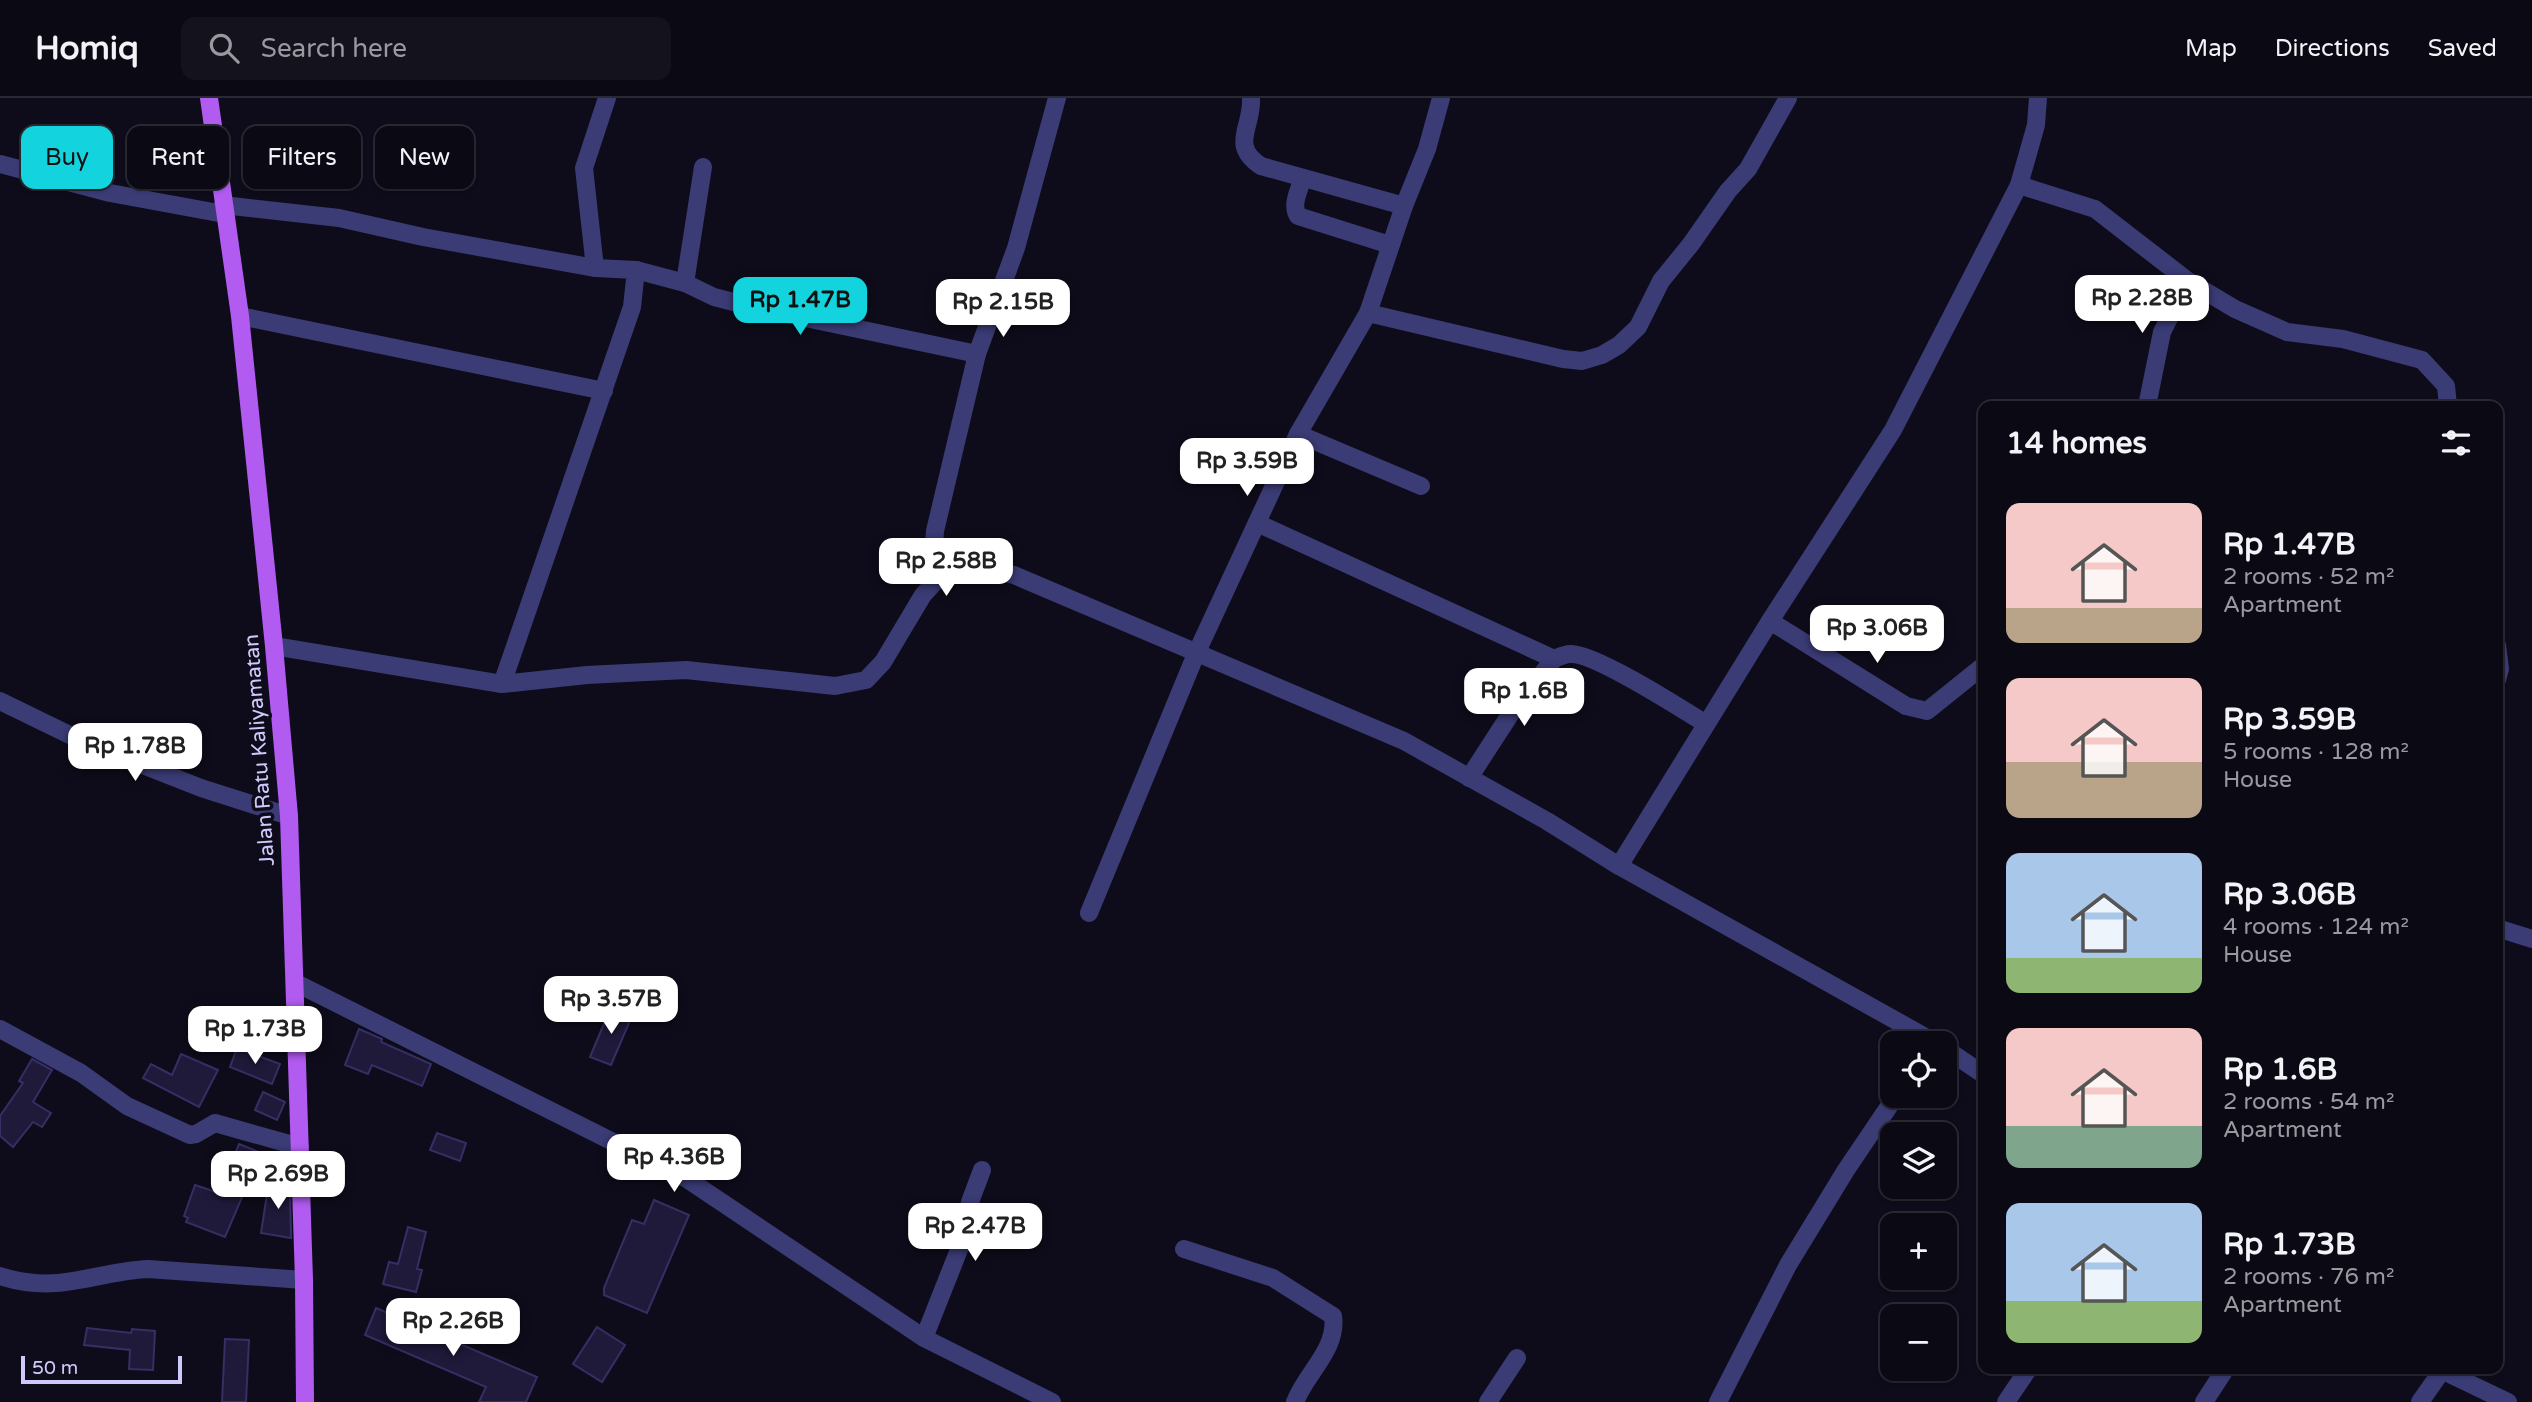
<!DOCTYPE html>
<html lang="en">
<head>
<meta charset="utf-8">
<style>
	:root { --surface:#0a0914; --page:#13121d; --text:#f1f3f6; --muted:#999aa0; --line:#2a2a34; --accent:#13d4de }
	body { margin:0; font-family:"Varela Round",sans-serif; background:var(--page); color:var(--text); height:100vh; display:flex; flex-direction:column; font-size:26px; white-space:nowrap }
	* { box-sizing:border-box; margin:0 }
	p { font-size:23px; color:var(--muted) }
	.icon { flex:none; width:38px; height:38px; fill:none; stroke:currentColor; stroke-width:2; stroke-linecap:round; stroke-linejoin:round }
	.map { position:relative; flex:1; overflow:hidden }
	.details { position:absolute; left:1978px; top:303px; width:525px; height:973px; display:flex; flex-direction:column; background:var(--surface); border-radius:14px; box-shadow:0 2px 5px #0004,0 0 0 2px var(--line) }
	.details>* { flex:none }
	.banner { position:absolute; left:21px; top:28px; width:665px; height:63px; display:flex; gap:14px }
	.controls { position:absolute; left:1880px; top:933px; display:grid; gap:14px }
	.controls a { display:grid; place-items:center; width:77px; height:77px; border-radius:14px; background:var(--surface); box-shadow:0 2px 5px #0004,0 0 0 2px var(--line); font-size:35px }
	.scale { position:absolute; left:21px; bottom:18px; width:161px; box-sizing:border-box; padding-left:7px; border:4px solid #cdcafb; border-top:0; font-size:19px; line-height:24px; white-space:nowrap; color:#cdcafb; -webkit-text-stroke:5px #0e0c1a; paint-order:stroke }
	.price { position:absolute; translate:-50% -60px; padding:0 16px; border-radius:14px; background:#fff; color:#222; font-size:23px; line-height:46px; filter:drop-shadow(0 2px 4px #0008) }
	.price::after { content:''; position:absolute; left:50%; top:42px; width:21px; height:16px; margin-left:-10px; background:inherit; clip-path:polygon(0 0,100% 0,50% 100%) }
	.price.active { background:var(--accent); color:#111 }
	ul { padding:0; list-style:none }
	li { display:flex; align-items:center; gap:21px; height:175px; padding:0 28px }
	li span { display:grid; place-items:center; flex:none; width:196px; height:140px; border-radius:14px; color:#555 }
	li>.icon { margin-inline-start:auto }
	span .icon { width:84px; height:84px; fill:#fffc; stroke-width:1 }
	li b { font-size:30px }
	h2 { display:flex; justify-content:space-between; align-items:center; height:84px; padding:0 28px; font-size:30px }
	.pill { padding:0 24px; border-radius:14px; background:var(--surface); box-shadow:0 2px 5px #0004,0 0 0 2px var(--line); font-size:24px; line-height:63px }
	.pill.active { background:var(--accent); color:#111 }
	header { display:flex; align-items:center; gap:42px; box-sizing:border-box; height:98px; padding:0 35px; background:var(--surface); border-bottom:2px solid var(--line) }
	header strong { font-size:33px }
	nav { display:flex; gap:38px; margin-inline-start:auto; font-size:24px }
	.search { width:490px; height:63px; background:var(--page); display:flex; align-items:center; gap:18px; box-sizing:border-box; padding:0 24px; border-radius:14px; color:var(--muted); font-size:26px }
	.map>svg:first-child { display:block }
	.building { fill:#1f1a3a; stroke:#362e64; stroke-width:2 }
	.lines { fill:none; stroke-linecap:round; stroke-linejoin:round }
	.minor { stroke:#3b3c76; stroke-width:18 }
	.major { stroke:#b15bf1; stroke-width:18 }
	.labels { text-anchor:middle; stroke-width:7; stroke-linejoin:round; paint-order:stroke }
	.street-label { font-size:21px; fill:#cdcafb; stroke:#0e0c1a }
</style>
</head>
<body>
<header>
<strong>Homiq</strong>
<div class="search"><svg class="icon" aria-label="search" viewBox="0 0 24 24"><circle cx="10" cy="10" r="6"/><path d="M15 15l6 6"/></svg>Search here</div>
<nav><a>Map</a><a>Directions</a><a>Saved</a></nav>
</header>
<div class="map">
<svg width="2532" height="1304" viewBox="0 0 2532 1304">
	<rect width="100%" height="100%" fill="#0e0c1a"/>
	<g class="building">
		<polygon points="611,909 632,918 611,967 590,959"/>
		<polygon points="359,931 382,941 381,944 431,966 422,988 372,967 368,976 345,967"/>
		<polygon points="237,950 280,966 272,986 230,969"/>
		<polygon points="181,956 218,972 199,1009 143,980 151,966 172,977"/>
		<polygon points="32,961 52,972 33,1004 51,1015 42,1029 33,1024 13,1049 0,1038 0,1018 23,985 19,983"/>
		<polygon points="263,994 285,1004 277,1022 255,1012"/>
		<polygon points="437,1035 466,1045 460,1063 430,1052"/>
		<polygon points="239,1046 261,1055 225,1139 186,1124 188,1120 184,1118 195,1087 219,1095"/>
		<polygon points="269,1083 290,1089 291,1140 261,1135"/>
		<polygon points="654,1102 689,1117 647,1215 604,1197 604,1190 632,1122 644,1126"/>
		<polygon points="408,1129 426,1134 417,1171 422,1172 416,1194 383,1186 389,1164 398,1166"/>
		<polygon points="376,1210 537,1279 526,1304 479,1304 486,1289 365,1237"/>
		<polygon points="597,1229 625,1247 602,1284 573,1266"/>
		<polygon points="87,1230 131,1235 132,1231 155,1233 153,1272 129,1271 130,1252 84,1247"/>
		<polygon points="225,1241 249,1242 246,1304 222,1304"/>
	</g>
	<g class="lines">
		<g class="minor">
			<path d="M 1251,0 C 1253,29 1229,47 1261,68 L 1404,108"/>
			<polyline points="0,66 110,95 224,116"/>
			<path d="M 1303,80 C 1299,92 1291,107 1298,118 L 1390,147"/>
			<polyline points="2019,87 2095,111 2188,183 2235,211 2287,234 2343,241 2422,262 2446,288 2448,308"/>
			<polyline points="223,107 339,120 423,139 595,170 636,172 632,209 502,586"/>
			<polyline points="595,170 584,70 607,0"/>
			<polyline points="636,172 685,185 714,199 749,208 977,256"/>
			<polyline points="685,185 703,69"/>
			<polyline points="1368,215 1563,261 1582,263 1602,257 1619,247 1638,229 1661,183 1691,146 1728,93 1748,71 1788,0"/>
			<polyline points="240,218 604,293"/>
			<polyline points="2147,308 2162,234 2188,183"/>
			<polyline points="1298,336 1421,388"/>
			<path d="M 1257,425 L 1554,561 C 1559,559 1565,556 1570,556 C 1593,554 1682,611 1706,626"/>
			<polyline points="935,484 933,460 935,433 977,256 1016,150 1057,0"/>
			<polyline points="1770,523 1906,608 1927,613 1983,568"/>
			<polyline points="2497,547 2500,571 2497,582"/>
			<polyline points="274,548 502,586 587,577 686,572 835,588 866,582 883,564 923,497 935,484 960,472 986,471 1014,477 1404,643 1547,723 1619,768 1936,945"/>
			<polyline points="0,603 82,643 201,690 289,718"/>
			<polyline points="1469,680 1513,612 1554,561"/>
			<polyline points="1619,768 1770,523 1893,332 2019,87 2036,27 2038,0"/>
			<polyline points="1089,815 1196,556 1298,336 1368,215 1404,108 1427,51 1441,0"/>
			<polyline points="2497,830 2532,841"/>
			<polyline points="296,885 687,1081 924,1240 1052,1304"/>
			<polyline points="0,931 81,975 127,1008 190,1037 196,1036 215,1025 300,1049"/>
			<polyline points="1944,950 1983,976"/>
			<path d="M 1184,1151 L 1273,1180 L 1333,1218 C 1338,1251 1306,1275 1295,1304"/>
			<path d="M 0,1178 C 59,1197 92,1174 148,1171 L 304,1182"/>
			<polyline points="924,1240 964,1139 970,1104 982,1072"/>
			<polyline points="2437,1270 2508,1304"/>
			<polyline points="1488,1304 1517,1260"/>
			<polyline points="1718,1304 1788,1167 1846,1072 1896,998"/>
			<polyline points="2006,1304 2029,1270"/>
			<polyline points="2204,1304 2226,1270"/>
			<polyline points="2420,1304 2441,1274"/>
		</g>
		<polyline class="major" points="209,0 240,218 274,548 289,718 304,1182 305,1304"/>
	</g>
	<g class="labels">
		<g class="street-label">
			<text transform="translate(259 652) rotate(-94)" y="7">Jalan Ratu Kaliyamatan</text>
		</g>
	</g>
</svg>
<div class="controls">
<a><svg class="icon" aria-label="locate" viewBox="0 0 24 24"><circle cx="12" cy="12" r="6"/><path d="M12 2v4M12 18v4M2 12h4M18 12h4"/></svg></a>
<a><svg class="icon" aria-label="layers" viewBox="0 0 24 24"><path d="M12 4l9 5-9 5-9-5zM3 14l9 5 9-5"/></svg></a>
<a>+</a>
<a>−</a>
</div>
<div class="scale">50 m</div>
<b class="price" style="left:2142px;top:237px">Rp 2.28B</b>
<b class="price active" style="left:800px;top:239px">Rp 1.47B</b>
<b class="price" style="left:1003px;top:241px">Rp 2.15B</b>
<b class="price" style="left:1247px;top:400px">Rp 3.59B</b>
<b class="price" style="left:946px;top:500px">Rp 2.58B</b>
<b class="price" style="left:1877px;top:567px">Rp 3.06B</b>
<b class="price" style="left:1524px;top:630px">Rp 1.6B</b>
<b class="price" style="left:135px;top:685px">Rp 1.78B</b>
<b class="price" style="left:611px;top:938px">Rp 3.57B</b>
<b class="price" style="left:255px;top:968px">Rp 1.73B</b>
<b class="price" style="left:674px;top:1096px">Rp 4.36B</b>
<b class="price" style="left:278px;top:1113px">Rp 2.69B</b>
<b class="price" style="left:975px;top:1165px">Rp 2.47B</b>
<b class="price" style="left:453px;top:1260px">Rp 2.26B</b>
<div class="banner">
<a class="pill active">Buy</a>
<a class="pill">Rent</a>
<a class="pill">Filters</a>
<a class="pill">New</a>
</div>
<section class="details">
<h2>14 homes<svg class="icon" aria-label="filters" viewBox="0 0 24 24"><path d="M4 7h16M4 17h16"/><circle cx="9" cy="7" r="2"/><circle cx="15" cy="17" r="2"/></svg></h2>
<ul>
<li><span style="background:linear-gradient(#f6c9c9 75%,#b9a48a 0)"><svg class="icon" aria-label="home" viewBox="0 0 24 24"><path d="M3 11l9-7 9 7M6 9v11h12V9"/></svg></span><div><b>Rp 1.47B</b><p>2 rooms · 52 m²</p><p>Apartment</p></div></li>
<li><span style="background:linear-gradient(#f6c9c9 60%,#b9a48a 0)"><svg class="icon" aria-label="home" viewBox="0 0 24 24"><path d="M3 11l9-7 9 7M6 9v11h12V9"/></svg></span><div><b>Rp 3.59B</b><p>5 rooms · 128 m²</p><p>House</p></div></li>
<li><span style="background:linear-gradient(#a9c7e8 75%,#8fb573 0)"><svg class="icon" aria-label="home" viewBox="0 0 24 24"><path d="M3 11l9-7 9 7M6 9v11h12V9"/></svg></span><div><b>Rp 3.06B</b><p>4 rooms · 124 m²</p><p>House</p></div></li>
<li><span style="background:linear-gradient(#f6c9c9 70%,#7fa58c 0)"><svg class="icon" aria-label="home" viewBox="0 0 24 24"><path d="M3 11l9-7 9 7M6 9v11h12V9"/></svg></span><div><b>Rp 1.6B</b><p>2 rooms · 54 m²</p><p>Apartment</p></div></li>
<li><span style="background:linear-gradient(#a9c7e8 70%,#8fb573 0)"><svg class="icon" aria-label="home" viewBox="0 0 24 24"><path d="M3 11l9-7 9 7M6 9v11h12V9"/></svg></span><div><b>Rp 1.73B</b><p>2 rooms · 76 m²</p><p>Apartment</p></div></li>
</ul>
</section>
</div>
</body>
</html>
